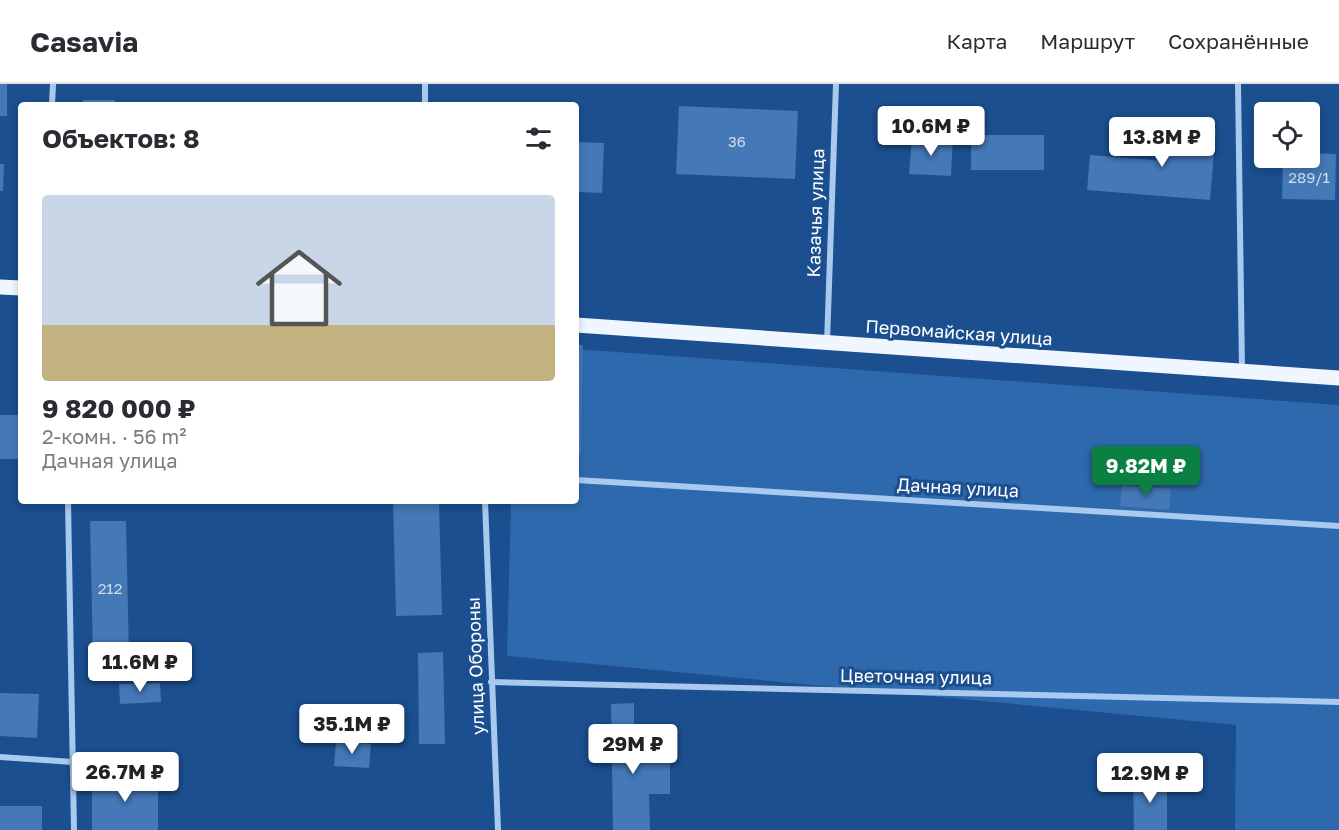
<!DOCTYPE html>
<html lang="ru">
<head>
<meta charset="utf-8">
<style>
	:root { --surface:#fff; --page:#f2f2f3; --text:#2b2b33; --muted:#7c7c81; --line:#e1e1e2; --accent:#0b8043 }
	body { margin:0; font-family:"Golos Text",sans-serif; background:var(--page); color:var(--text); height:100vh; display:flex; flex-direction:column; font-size:22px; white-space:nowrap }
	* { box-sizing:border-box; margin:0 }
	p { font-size:20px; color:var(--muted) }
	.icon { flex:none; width:33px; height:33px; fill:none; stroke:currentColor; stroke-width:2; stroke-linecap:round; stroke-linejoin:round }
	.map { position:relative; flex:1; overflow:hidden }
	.side { position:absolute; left:18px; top:18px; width:561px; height:402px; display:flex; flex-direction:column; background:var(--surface); border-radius:6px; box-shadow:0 3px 9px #0003 }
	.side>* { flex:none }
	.buttons { position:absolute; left:1254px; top:18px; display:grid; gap:12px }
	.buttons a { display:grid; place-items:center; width:66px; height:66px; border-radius:6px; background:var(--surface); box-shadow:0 3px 9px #0003; font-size:30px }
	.price { position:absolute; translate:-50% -51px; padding:0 14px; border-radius:6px; background:#fff; color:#222; font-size:20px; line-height:39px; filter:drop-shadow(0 2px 3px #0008) }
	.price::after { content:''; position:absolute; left:50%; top:36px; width:18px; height:14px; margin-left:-9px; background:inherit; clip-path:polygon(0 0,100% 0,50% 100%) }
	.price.selected { background:var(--accent); color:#fff }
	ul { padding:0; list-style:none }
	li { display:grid; align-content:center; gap:12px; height:318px; padding:0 24px }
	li+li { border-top:2px solid var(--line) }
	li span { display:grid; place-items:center; height:186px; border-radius:6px; color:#555 }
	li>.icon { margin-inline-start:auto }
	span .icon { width:108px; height:108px; fill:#fffc; stroke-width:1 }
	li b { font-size:26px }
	h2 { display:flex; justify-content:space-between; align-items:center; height:72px; padding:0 24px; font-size:26px }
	header { display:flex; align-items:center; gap:36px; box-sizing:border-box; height:84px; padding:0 30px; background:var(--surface); border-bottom:2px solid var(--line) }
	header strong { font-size:28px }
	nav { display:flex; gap:33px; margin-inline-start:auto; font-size:21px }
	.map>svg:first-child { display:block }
	.green { fill:#2e69ad }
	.building { fill:#4478b7 }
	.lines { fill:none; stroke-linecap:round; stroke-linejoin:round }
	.street { stroke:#a9c9ee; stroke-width:6 }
	.primary { stroke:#f0f6ff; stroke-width:15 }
	.labels { text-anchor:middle; stroke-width:6; stroke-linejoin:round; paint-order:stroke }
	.number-label { font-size:15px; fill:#d0dded }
	.street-label { font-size:18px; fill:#fff; stroke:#1b4f8f }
</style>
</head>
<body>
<header>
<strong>Casavia</strong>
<nav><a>Карта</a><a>Маршрут</a><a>Сохранённые</a></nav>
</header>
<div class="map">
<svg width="1339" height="746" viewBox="0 0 1339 746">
	<rect width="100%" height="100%" fill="#1b4f8f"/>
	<polygon class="green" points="576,265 1339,321 1339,746 1235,746 1236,641 507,572 511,417 576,417"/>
	<g class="building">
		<rect x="0" y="0" width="7" height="32"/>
		<rect x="83" y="16" width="32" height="5"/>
		<polygon points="679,22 798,27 795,95 676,90"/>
		<polygon points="1168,41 1216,45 1210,116 1087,106 1090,71 1165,77"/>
		<rect x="971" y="51" width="73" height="35"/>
		<polygon points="912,53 953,55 951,92 909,90"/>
		<polygon points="576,58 604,59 602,109 576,108"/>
		<polygon points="1310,69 1336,70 1335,116 1282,115 1283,74 1310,74"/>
		<polygon points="0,80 4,80 3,107 0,107"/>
		<polygon points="576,261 583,261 581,370 576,370"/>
		<rect x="0" y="331" width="21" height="44"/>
		<polygon points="1122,401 1171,405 1169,426 1120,422"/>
		<polygon points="393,417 439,417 442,531 396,532"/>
		<polygon points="90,437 126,437 129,572 93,573"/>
		<polygon points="443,568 445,660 419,660 418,569"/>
		<polygon points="160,599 161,618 120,620 119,600"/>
		<polygon points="0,609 39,610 37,654 0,652"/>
		<polygon points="634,619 634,677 670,677 670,710 649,710 650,746 613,746 611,620"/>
		<polygon points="336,657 371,660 369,684 334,682"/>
		<polygon points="92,692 158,693 158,746 92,746"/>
		<polygon points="1167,693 1167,746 1134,746 1133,694"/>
		<rect x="0" y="722" width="42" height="24"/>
	</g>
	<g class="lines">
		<g class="street">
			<polyline points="425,0 425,21"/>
			<polyline points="1238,0 1242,286"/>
			<polyline points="52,21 53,0"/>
			<polyline points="827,259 836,0"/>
			<polyline points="576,396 1339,442"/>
			<polyline points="68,417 74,746"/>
			<polyline points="485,417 498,746"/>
			<polyline points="491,598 1339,618"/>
			<polyline points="0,673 73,678"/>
		</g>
		<g class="primary">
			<polyline points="0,203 21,204"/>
			<polyline points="576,241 1339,294"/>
		</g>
	</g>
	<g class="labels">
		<g class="number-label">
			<text x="737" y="63">36</text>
			<text x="1309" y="99">289/1</text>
			<text x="110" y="510">212</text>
		</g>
		<g class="street-label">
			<text transform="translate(816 129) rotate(-88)" y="6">Казачья улица</text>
			<text transform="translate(959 249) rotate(4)" y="6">Первомайская улица</text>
			<text transform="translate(958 404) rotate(3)" y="6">Дачная улица</text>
			<text transform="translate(476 582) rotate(-92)" y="6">улица Обороны</text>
			<text transform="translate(916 593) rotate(1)" y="6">Цветочная улица</text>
		</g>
	</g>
</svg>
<div class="buttons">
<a><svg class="icon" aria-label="locate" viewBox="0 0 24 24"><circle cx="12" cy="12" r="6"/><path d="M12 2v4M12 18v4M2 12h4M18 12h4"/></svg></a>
</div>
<b class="price" style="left:931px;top:73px">10.6M ₽</b>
<b class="price" style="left:1162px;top:84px">13.8M ₽</b>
<b class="price selected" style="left:1146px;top:413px">9.82M ₽</b>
<b class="price" style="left:140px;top:609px">11.6M ₽</b>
<b class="price" style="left:352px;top:671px">35.1M ₽</b>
<b class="price" style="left:633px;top:691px">29M ₽</b>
<b class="price" style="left:125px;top:719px">26.7M ₽</b>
<b class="price" style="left:1150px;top:720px">12.9M ₽</b>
<section class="side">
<h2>Объектов: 8<svg class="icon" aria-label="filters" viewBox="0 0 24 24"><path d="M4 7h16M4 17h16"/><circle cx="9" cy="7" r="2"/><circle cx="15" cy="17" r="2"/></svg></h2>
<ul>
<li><span style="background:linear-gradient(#c9d6e8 70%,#c2b280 0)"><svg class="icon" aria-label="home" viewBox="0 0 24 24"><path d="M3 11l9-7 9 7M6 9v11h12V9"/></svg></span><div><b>9 820 000 ₽</b><p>2-комн. · 56 m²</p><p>Дачная улица</p></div></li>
</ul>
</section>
</div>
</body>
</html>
